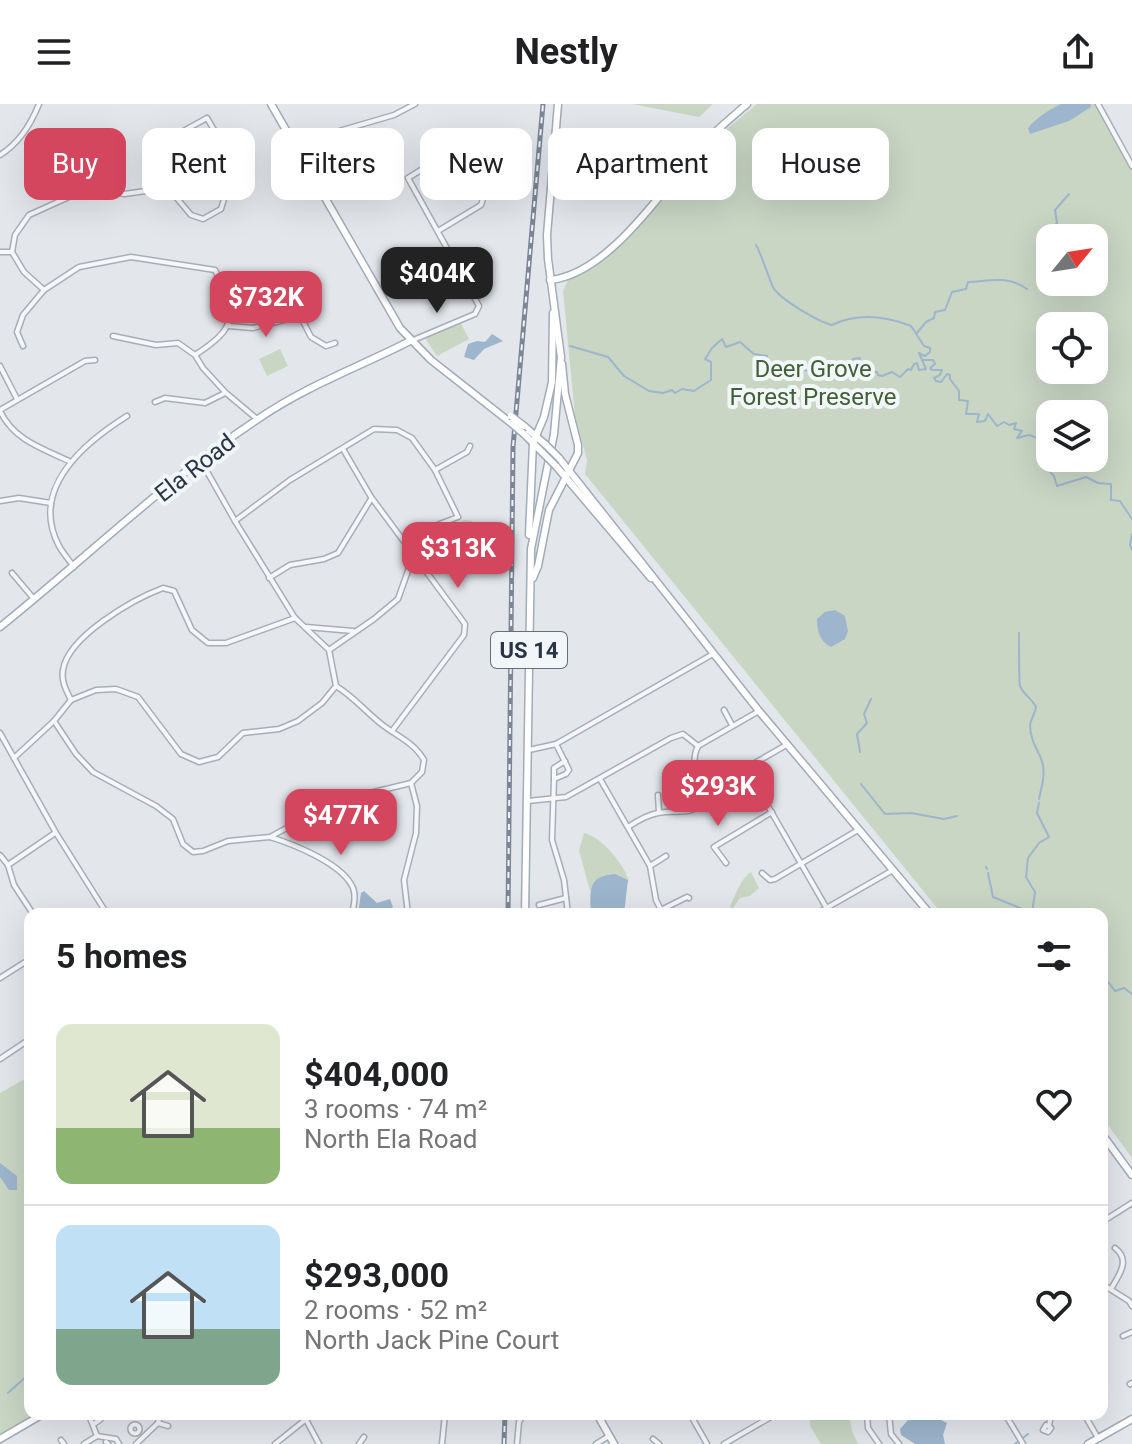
<!DOCTYPE html>
<html lang="en">
<head>
<meta charset="utf-8">
<style>
	:root { --surface:#fff; --page:#f2f2f2; --text:#202124; --muted:#757577; --line:#e0e0e0; --accent:#d4455e }
	body { margin:0; font-family:Roboto,sans-serif; background:var(--page); color:var(--text); height:100vh; display:flex; flex-direction:column; font-size:30px; white-space:nowrap }
	* { box-sizing:border-box; margin:0 }
	p { font-size:26px; color:var(--muted) }
	.icon { flex:none; width:44px; height:44px; fill:none; stroke:currentColor; stroke-width:2; stroke-linecap:round; stroke-linejoin:round }
	.map { position:relative; flex:1; overflow:hidden }
	.drawer { position:absolute; left:24px; top:804px; width:1084px; height:512px; display:flex; flex-direction:column; background:var(--surface); border-radius:16px; box-shadow:0 8px 32px #0002 }
	.drawer>* { flex:none }
	.guide { position:absolute; left:24px; top:24px; width:1084px; height:72px; display:flex; gap:16px }
	.needle { width:52px; rotate:60deg }
	.tools { position:absolute; left:1036px; top:120px; display:grid; gap:16px }
	.tools a { display:grid; place-items:center; width:72px; height:72px; border-radius:16px; background:var(--surface); box-shadow:0 8px 32px #0002; font-size:40px }
	.price { position:absolute; translate:-50% -68px; padding:0 18px; border-radius:16px; background:var(--accent); color:#fff; font-size:26px; line-height:52px; filter:drop-shadow(0 2px 4px #0008) }
	.price::after { content:''; position:absolute; left:50%; top:48px; width:24px; height:18px; margin-left:-12px; background:inherit; clip-path:polygon(0 0,100% 0,50% 100%) }
	.price.current { background:#222; color:#fff }
	ul { padding:0; list-style:none }
	li { display:flex; align-items:center; gap:24px; height:200px; padding:0 32px }
	li+li { border-top:2px solid var(--line) }
	li span { display:grid; place-items:center; flex:none; width:224px; height:160px; border-radius:16px; color:#555 }
	li>.icon { margin-inline-start:auto }
	span .icon { width:96px; height:96px; fill:#fffc; stroke-width:1 }
	li b { font-size:34px }
	h2 { display:flex; justify-content:space-between; align-items:center; height:96px; padding:0 32px; font-size:34px }
	.pill { padding:0 28px; border-radius:16px; background:var(--surface); box-shadow:0 8px 32px #0002; font-size:28px; line-height:72px }
	.pill.current { background:var(--accent); color:#fff }
	header { display:flex; justify-content:space-between; align-items:center; height:104px; padding:0 32px; background:var(--surface); font-size:36px; font-weight:700 }
	.map>svg:first-child { display:block }
	.green { fill:#c9d6c4; fill-rule:evenodd }
	.water { fill:#9db5cd }
	.lines { fill:none; stroke-linecap:round; stroke-linejoin:round }
	.stream { stroke:#9db5cd; stroke-width:2 }
	.minor-casing { stroke:#a8aeb7; stroke-width:7 }
	.major-casing { stroke:#a2abb8; stroke-width:9 }
	.minor { stroke:#f6f7fa; stroke-width:4 }
	.major { stroke:#fff; stroke-width:6 }
	.rail-casing { stroke:#7c8696; stroke-width:5 }
	.rail { stroke:#f3f6f9; stroke-width:2; stroke-dasharray:6; stroke-linecap:butt }
	.major-bridge-casing { stroke:#a2abb8; stroke-width:9; stroke-linecap:butt }
	.major-bridge { stroke:#fff; stroke-width:6 }
	.labels { text-anchor:middle; stroke-width:8; stroke-linejoin:round; paint-order:stroke }
	.shield { fill:#f3f6f9; stroke:#666e7b; stroke-width:2 }
	.shield-label { font-size:22px; font-weight:bold; fill:#2a3445 }
	.park-label { font-size:24px; fill:#406137; stroke:#f3f6f9 }
	.street-label { font-size:24px; fill:#2a3445; stroke:#f3f6f9 }
</style>
</head>
<body>
<header><svg class="icon" aria-label="menu" viewBox="0 0 24 24"><path d="M4 6h16M4 12h16M4 18h16"/></svg>Nestly<svg class="icon" aria-label="share" viewBox="0 0 24 24"><path d="M12 15V3M7 8l5-5 5 5M5 13v7h14v-7"/></svg></header>
<div class="map">
<svg width="1132" height="1340" viewBox="0 0 1132 1340">
	<rect width="100%" height="100%" fill="#e3e7ec"/>
	<g class="green">
		<polygon points="632,0 713,0 699,13"/>
		<path d="M 757,0 L 1098,0 L 1132,60 L 1132,1054 L 1102,1013 L 1102,810 L 942,810 L 585,370 L 587,356 L 575,312 L 563,187 L 568,176 L 607,152 L 659,100 L 723,28 ZM 1050,134 L 1094,134 L 1094,178 L 1050,178 ZM 1050,222 L 1094,222 L 1094,266 L 1050,266 ZM 1050,310 L 1094,310 L 1094,354 L 1050,354 Z"/>
		<polygon points="460,218 469,235 437,252 425,234"/>
		<polygon points="280,245 288,262 267,272 259,255"/>
		<polygon points="465,416 472,417 480,427 503,421 502,444 478,444 434,465 423,446 429,434 435,430"/>
		<path d="M 584,729 C 602,733 624,760 629,777 C 612,767 599,768 590,787 L 579,746 Z"/>
		<path d="M 751,768 L 759,784 L 750,792 L 740,794 L 732,806 L 730,802 C 736,791 740,775 751,768 Z"/>
		<polygon points="30,972 30,1310 38,1310 0,1332 0,989"/>
		<polygon points="811,1310 849,1310 852,1327 858,1340 821,1340 810,1322"/>
	</g>
	<g class="water">
		<path d="M 1061,0 L 1091,0 L 1091,3 L 1069,17 L 1030,30 L 1028,24 C 1037,13 1049,6 1061,0 Z"/>
		<polygon points="492,230 503,237 484,245 474,256 464,253 468,240 477,237 485,238"/>
		<path d="M 835,506 L 845,512 L 848,527 L 845,535 L 831,543 C 820,538 817,527 817,515 L 825,508 Z"/>
		<path d="M 615,770 L 628,776 L 624,810 L 591,810 C 590,787 587,772 615,770 Z"/>
		<polygon points="364,787 377,799 390,795 393,803 384,810 358,810 361,789"/>
		<polygon points="0,1059 17,1072 17,1086 9,1086 0,1073"/>
		<polygon points="918,1310 935,1310 937,1314 947,1319 943,1331 945,1340 915,1340 901,1331 900,1325 910,1314"/>
	</g>
	<g class="lines">
		<g class="stream">
			<polyline points="1056,134 1050,127 1057,119 1055,106 1069,90"/>
			<polyline points="1050,136 1050,138"/>
			<polyline points="1050,149 1046,155 1050,170"/>
			<polyline points="1051,178 1052,184"/>
			<path d="M 917,229 L 926,218 L 934,214 L 935,208 L 945,206 L 952,188 L 966,185 L 968,178 C 990,177 1008,171 1027,185"/>
			<path d="M 570,242 L 608,253 L 624,272 L 649,287 L 663,289 L 672,286 L 675,289 L 682,285 L 694,287 L 711,276 L 711,258 L 705,255 L 712,244 L 722,235 L 726,243 L 740,238 L 754,250 L 767,252 L 765,267 L 778,263 L 785,272 L 794,267 L 793,262 L 802,257 L 802,265 L 808,267 L 812,264 L 816,267 L 822,263 L 824,266 L 831,264 L 834,271 L 842,267 L 842,261 L 850,261 L 853,255 L 860,254 L 857,265 L 866,261 L 870,267 L 877,268 L 878,271 L 882,272 L 892,268 L 900,273 L 908,265 L 911,266 L 914,260 L 917,259 L 919,266 L 926,265 L 919,249 L 925,252 L 930,248 L 930,244 L 924,242 L 911,222 C 885,212 857,209 832,221 C 819,218 779,195 773,183 C 767,170 763,154 756,141"/>
			<polyline points="923,256 933,256 935,260 930,264 932,266 942,266 940,271 934,274 936,277 941,278 947,270 950,271 950,275 959,287 959,296 968,297 966,310 979,310 977,318 985,317 988,310 997,322 1004,318 1009,321 1016,319 1014,325 1022,327 1017,334 1029,331 1046,337 1046,364 1054,372 1057,382 1086,373 1098,379 1111,380 1111,396 1120,397 1132,415"/>
			<polyline points="1132,430 1130,441 1132,446"/>
			<path d="M 1019,529 C 1019,536 1019,579 1020,582 C 1024,591 1032,595 1036,603 C 1035,609 1031,615 1030,621 C 1030,633 1035,642 1040,652 C 1047,667 1042,681 1039,695"/>
			<polyline points="860,648 857,630 867,619 864,610 871,595"/>
			<polyline points="861,680 885,710 911,709 944,715 957,712"/>
			<polyline points="986,763 987,765"/>
			<polyline points="988,769 993,793 1030,808"/>
			<polyline points="1032,810 1035,788 1026,773 1028,754 1039,739 1049,733 1037,709 1039,699"/>
			<polyline points="1102,870 1115,887 1124,884 1132,890"/>
			<polyline points="8,1289 30,1269"/>
			<polyline points="1015,1340 1028,1330"/>
		</g>
		<g class="minor-casing">
			<g id="minor">
				<polyline points="1098,0 1132,62"/>
				<path d="M 207,14 C 232,57 236,56 221,105 L 203,115 L 191,111 L 149,61 L 147,52 L 156,42 Z"/>
				<polyline points="634,46 654,84 663,90"/>
				<polyline points="299,49 339,27 394,11 415,0"/>
				<path d="M 0,51 C 18,40 31,20 39,0"/>
				<polyline points="0,148 12,148"/>
				<polyline points="289,173 285,182 311,233 326,242 335,239"/>
				<polyline points="44,186 24,168 12,148 15,131 29,111 91,83 124,90 153,86 164,81"/>
				<polyline points="229,222 253,224 300,212"/>
				<polyline points="113,232 156,241 178,239 195,251 203,264 226,289 257,315"/>
				<polyline points="411,237 475,210 479,202 408,74 476,32 487,30 483,95 481,101 438,127"/>
				<path d="M 23,242 L 17,228 L 23,211 L 44,186 L 79,163 L 131,153 L 215,166 C 238,211 237,224 195,251"/>
				<polyline points="0,262 17,295"/>
				<polyline points="155,298 165,294 205,299 225,289"/>
				<polyline points="0,306 85,257 95,256"/>
				<path d="M 0,307 C 14,336 41,344 69,357"/>
				<polyline points="343,345 371,393 465,520 464,531 392,627"/>
				<path d="M 201,357 L 235,417 L 295,514 L 329,546 L 336,582 C 354,593 365,607 380,619 C 396,632 414,638 424,656 L 422,668 L 411,679 L 417,702 L 416,729 L 404,776 L 408,810"/>
				<polyline points="435,366 467,348 470,342"/>
				<polyline points="0,397 19,394 51,399"/>
				<polyline points="235,417 290,376 374,325 397,326 412,334 435,366 458,413 429,424 420,433 398,495 374,515 329,546"/>
				<path d="M 74,463 C 69,456 63,449 59,442 C 29,385 84,339 127,312"/>
				<polyline points="12,469 34,495"/>
				<polyline points="269,474 290,461 324,455 338,449 371,395"/>
				<polyline points="306,523 353,527"/>
				<path d="M 71,596 C 66,586 61,577 63,566 C 68,532 134,495 163,484 L 174,487 L 192,526 L 208,539 L 226,539 L 295,514"/>
				<polyline points="724,606 732,621"/>
				<polyline points="54,617 76,650 93,668 156,702 173,715 183,740 193,748 203,747 228,737 270,733 337,697 411,679"/>
				<polyline points="0,629 56,729 107,810"/>
				<polyline points="556,640 569,666 566,670 554,675 552,736 564,776 568,810"/>
				<polyline points="788,640 746,664 830,810"/>
				<polyline points="529,646 556,640 713,550"/>
				<polyline points="14,654 54,617 71,596 96,586 116,585 138,593 181,650 199,658 218,653 243,629 279,625 298,617 322,599 336,582"/>
				<polyline points="554,675 554,664 565,657"/>
				<polyline points="600,675 650,762 656,796 663,810"/>
				<polyline points="658,691 659,708"/>
				<polyline points="528,697 566,693 671,634 683,630 698,642 759,607"/>
				<path d="M 628,723 C 637,717 647,711 658,709 C 681,705 688,714 707,695 C 702,675 688,662 698,642"/>
				<path d="M 270,733 C 293,740 338,758 351,780 C 357,789 354,801 352,810"/>
				<polyline points="0,751 8,761 14,781 33,810"/>
				<polyline points="726,759 714,743 772,708"/>
				<polyline points="8,761 55,729"/>
				<polyline points="650,762 666,752"/>
				<polyline points="762,769 770,776 775,775 858,726"/>
				<polyline points="539,801 566,794"/>
				<polyline points="661,806 687,793 689,794"/>
				<polyline points="725,809 726,810"/>
				<polyline points="816,810 893,766"/>
				<polyline points="0,874 30,855"/>
				<polyline points="0,955 30,935"/>
				<polyline points="1102,1118 1132,1099"/>
				<polyline points="1102,1180 1129,1197 1132,1202"/>
				<path d="M 1111,1185 C 1119,1171 1131,1156 1115,1144"/>
				<polyline points="1123,1232 1132,1228"/>
				<polyline points="1130,1280 1132,1279"/>
				<polyline points="93,1310 90,1314 97,1332"/>
				<polyline points="303,1310 319,1340"/>
				<polyline points="690,1310 707,1340"/>
				<polyline points="867,1310 868,1324 879,1340"/>
				<polyline points="889,1310 891,1330 899,1340"/>
				<polyline points="1005,1310 1023,1340"/>
				<polyline points="1084,1310 1098,1334"/>
				<polyline points="158,1319 168,1322"/>
				<polyline points="94,1320 101,1315 101,1310"/>
				<circle cx="135" cy="1325" r="4.5"/>
				<polygon points="1046,1321 1051,1324 1048,1328 1043,1326"/>
				<polyline points="1049,1322 1051,1310"/>
				<polyline points="653,1335 659,1340"/>
				<polyline points="61,1336 64,1340"/>
				<polyline points="106,1338 108,1340"/>
				<polyline points="84,1340 97,1332 116,1335 119,1340"/>
				<polyline points="136,1340 158,1319 160,1310"/>
				<polyline points="275,1340 305,1316"/>
				<polyline points="359,1340 364,1333"/>
				<polyline points="442,1340 445,1310"/>
				<polyline points="517,1340 519,1318 524,1310"/>
				<polyline points="596,1340 609,1332"/>
				<polyline points="724,1340 776,1310"/>
			</g>
		</g>
		<g class="major-casing">
			<g id="major">
				<polyline points="271,0 400,224 431,256 511,319"/>
				<path d="M 550,176 C 610,170 664,83 701,42 C 715,27 731,14 747,0"/>
				<polyline points="524,322 546,341"/>
				<polyline points="524,330 543,349"/>
				<polyline points="559,354 759,607 930,810"/>
				<polyline points="556,362 651,474"/>
				<polyline points="529,431 533,339 544,313 552,278 553,209"/>
				<polyline points="533,474 538,462 549,406 578,349 578,341 565,290 562,260"/>
				<path d="M 0,523 C 86,454 166,376 258,315 C 306,282 359,263 410,237"/>
				<polyline points="525,810 531,445 554,330 561,253 548,155 547,131 558,0"/>
				<polyline points="1102,1030 1132,1071"/>
				<polyline points="597,1310 614,1340"/>
				<polyline points="0,1335 43,1310"/>
				<polyline points="1088,1340 1132,1315"/>
			</g>
		</g>
		<use href="#minor" class="minor"/>
		<use href="#major" class="major"/>
		<g class="rail-casing">
			<g id="rail">
				<polyline points="508,810 513,343 543,0"/>
				<polyline points="504,1340 505,1310"/>
			</g>
		</g>
		<use href="#rail" class="rail"/>
		<g class="major-bridge-casing">
			<g id="major-bridge">
				<polyline points="511,312 524,322"/>
				<polyline points="511,319 524,330"/>
				<polyline points="546,341 559,354"/>
				<polyline points="543,349 556,362"/>
			</g>
		</g>
		<use href="#major-bridge" class="major-bridge"/>
	</g>
	<g class="labels">
		<rect class="shield" x="491" y="528" width="76" height="36" rx="6"/>
		<g class="shield-label">
			<text x="529" y="554">US 14</text>
		</g>
		<g class="park-label">
			<text x="813" y="273">Deer Grove<tspan x="813" dy="28">Forest Preserve</tspan></text>
		</g>
		<g class="street-label">
			<text transform="translate(195 364) rotate(-38)" y="8">Ela Road</text>
		</g>
	</g>
</svg>
<div class="tools">
<a><svg class="needle" viewBox="-14 -14 28 28"><path d="M0-13l5 13h-10z" fill="#e53935"/><path d="M0 13l5-13h-10z" fill="#757577"/></svg></a>
<a><svg class="icon" aria-label="locate" viewBox="0 0 24 24"><circle cx="12" cy="12" r="6"/><path d="M12 2v4M12 18v4M2 12h4M18 12h4"/></svg></a>
<a><svg class="icon" aria-label="layers" viewBox="0 0 24 24"><path d="M12 4l9 5-9 5-9-5zM3 14l9 5 9-5"/></svg></a>
</div>
<b class="price current" style="left:437px;top:211px">$404K</b>
<b class="price" style="left:266px;top:235px">$732K</b>
<b class="price" style="left:458px;top:486px">$313K</b>
<b class="price" style="left:718px;top:724px">$293K</b>
<b class="price" style="left:341px;top:753px">$477K</b>
<div class="guide">
<a class="pill current">Buy</a>
<a class="pill">Rent</a>
<a class="pill">Filters</a>
<a class="pill">New</a>
<a class="pill">Apartment</a>
<a class="pill">House</a>
</div>
<section class="drawer">
<h2>5 homes<svg class="icon" aria-label="filters" viewBox="0 0 24 24"><path d="M4 7h16M4 17h16"/><circle cx="9" cy="7" r="2"/><circle cx="15" cy="17" r="2"/></svg></h2>
<ul>
<li><span style="background:linear-gradient(#dfe7d0 65%,#8fb573 0)"><svg class="icon" aria-label="home" viewBox="0 0 24 24"><path d="M3 11l9-7 9 7M6 9v11h12V9"/></svg></span><div><b>$404,000</b><p>3 rooms · 74 m²</p><p>North Ela Road</p></div><svg class="icon" aria-label="heart" viewBox="0 0 24 24"><path d="M12 20l-8-8c-3-5 5-10 8-4 3-6 11-1 8 4z"/></svg></li>
<li><span style="background:linear-gradient(#bfe0f5 65%,#7fa58c 0)"><svg class="icon" aria-label="home" viewBox="0 0 24 24"><path d="M3 11l9-7 9 7M6 9v11h12V9"/></svg></span><div><b>$293,000</b><p>2 rooms · 52 m²</p><p>North Jack Pine Court</p></div><svg class="icon" aria-label="heart" viewBox="0 0 24 24"><path d="M12 20l-8-8c-3-5 5-10 8-4 3-6 11-1 8 4z"/></svg></li>
</ul>
</section>
</div>
</body>
</html>
